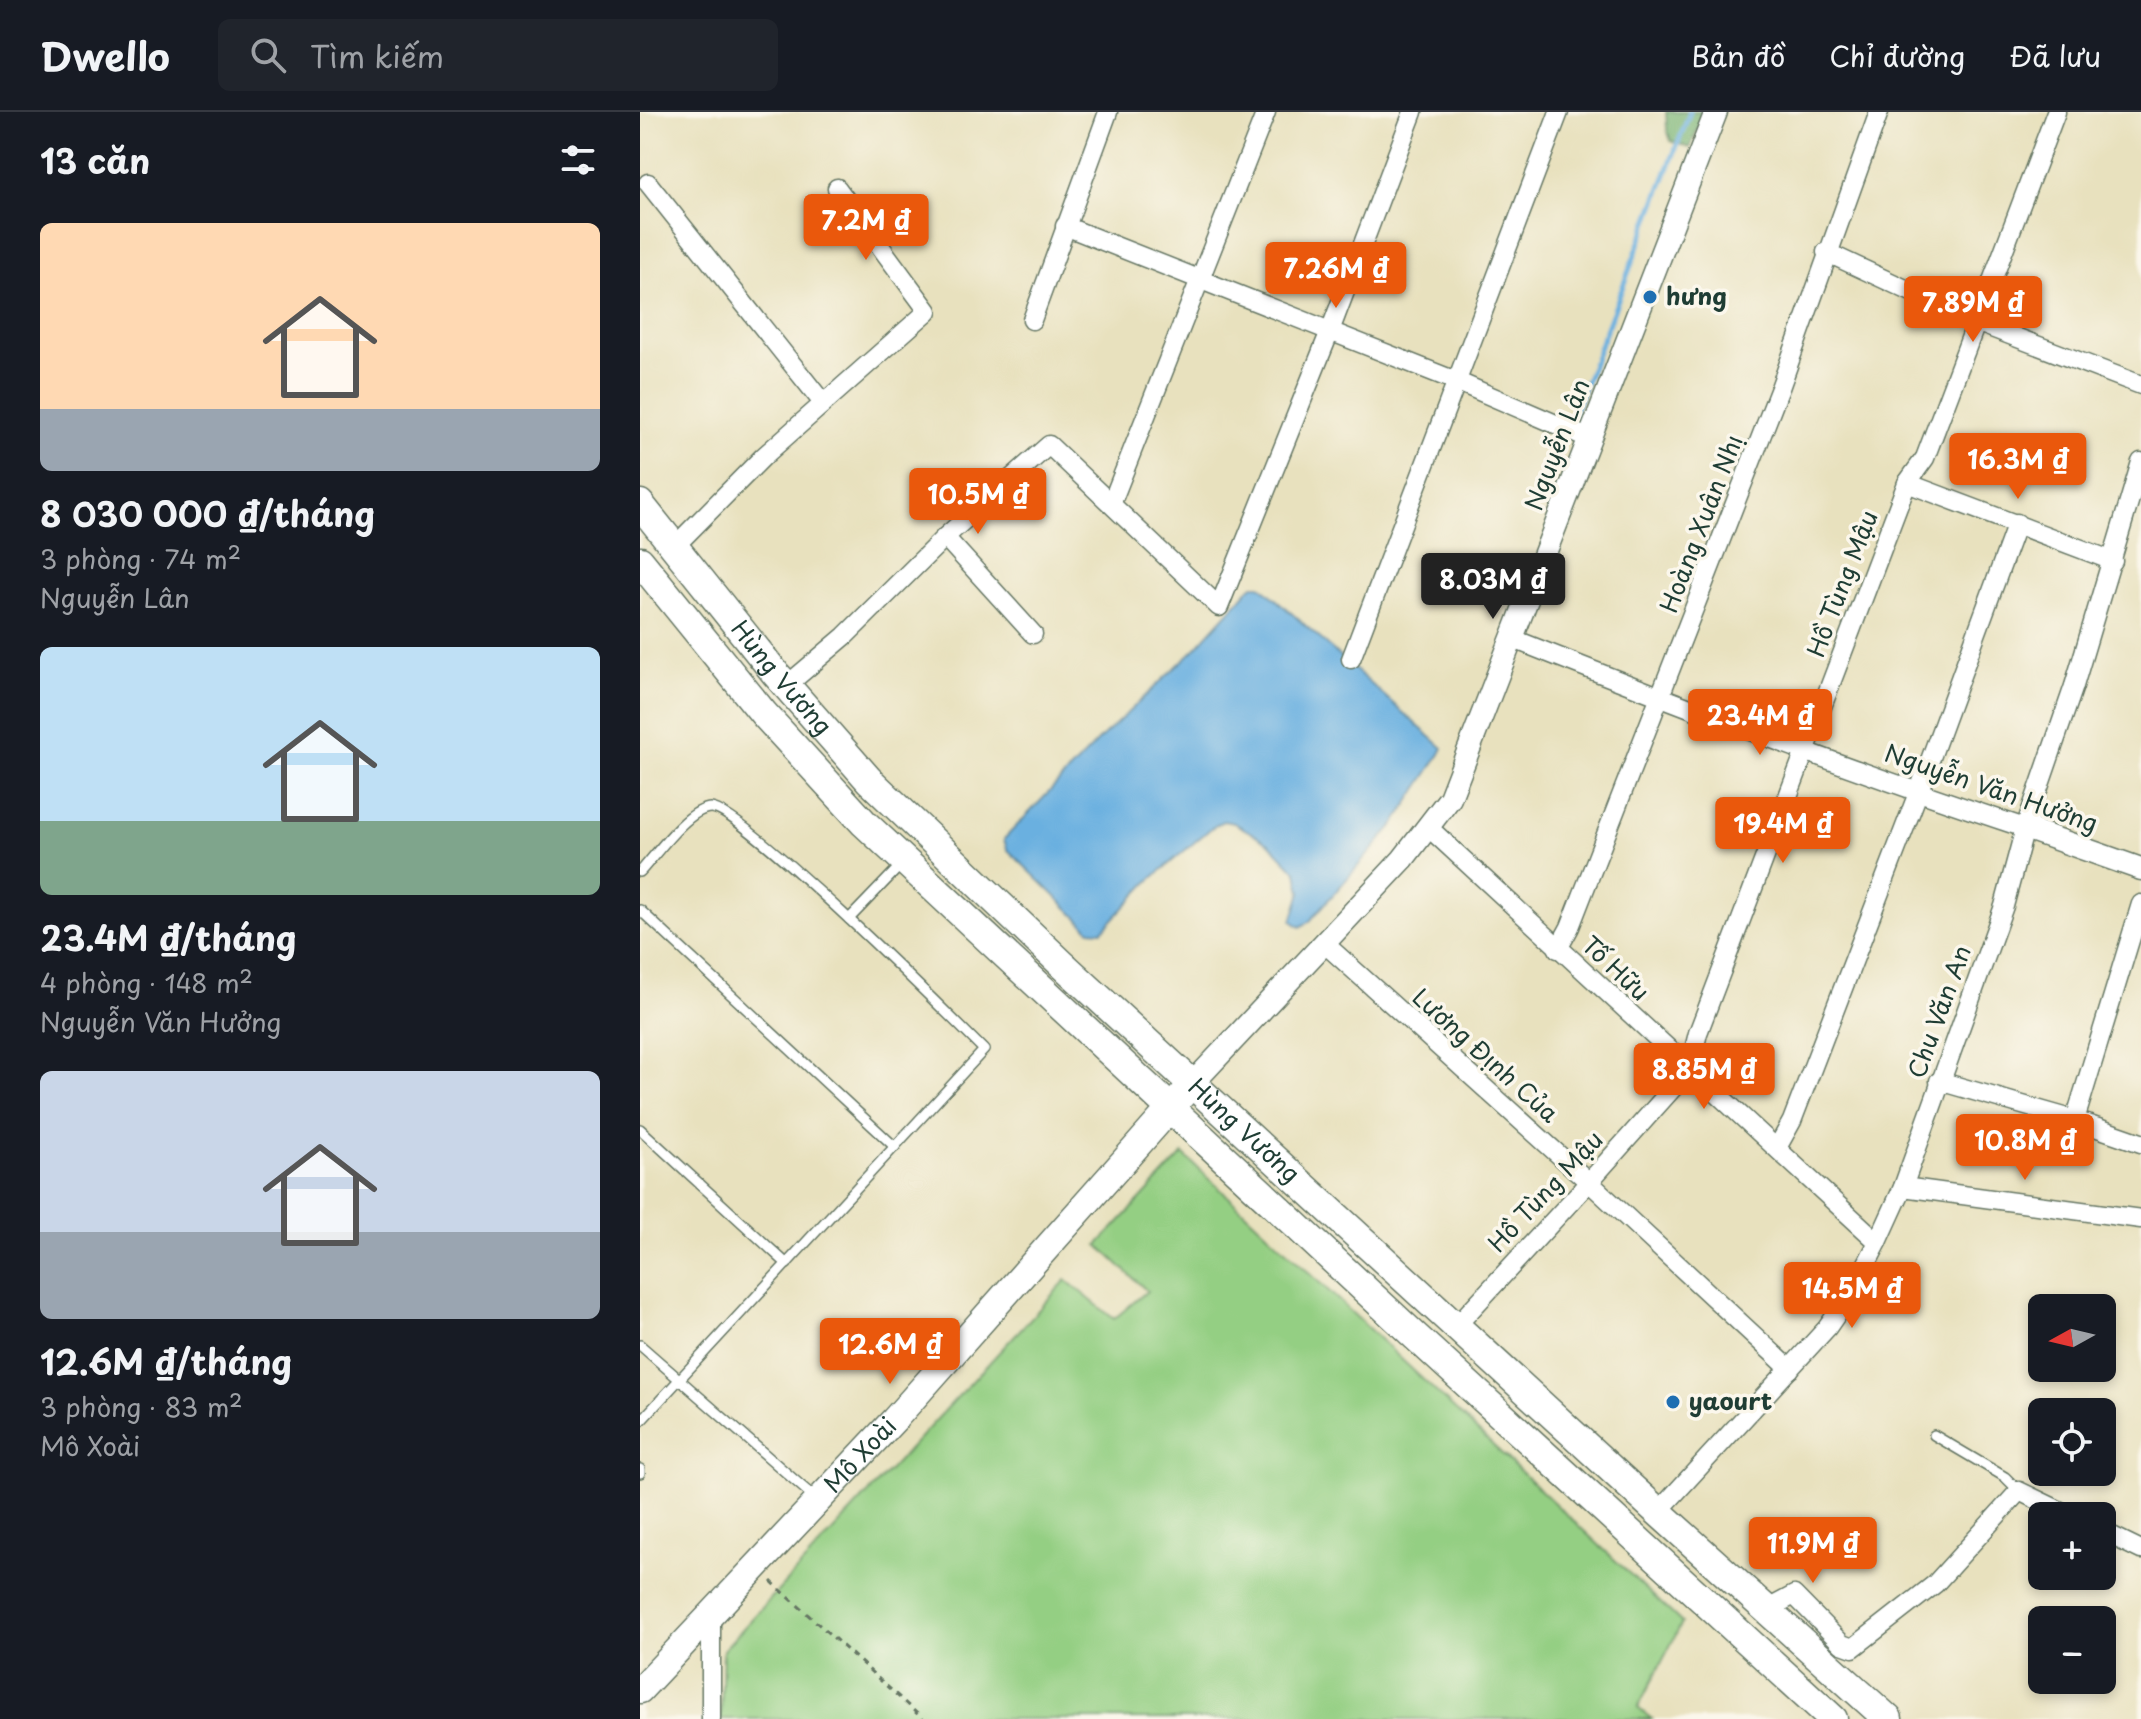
<!DOCTYPE html>
<html lang="vi">
<head>
<meta charset="utf-8">
<style>
	:root { --surface:#171b24; --page:#20242c; --text:#f1f3f6; --muted:#9ea1a6; --line:#363941; --accent:#ea580c }
	body { margin:0; font-family:"Playpen Sans",sans-serif; background:var(--page); color:var(--text); height:100vh; display:flex; flex-direction:column; font-size:30px; white-space:nowrap }
	* { box-sizing:border-box; margin:0 }
	p { font-size:26px; color:var(--muted) }
	.icon { flex:none; width:44px; height:44px; fill:none; stroke:currentColor; stroke-width:2; stroke-linecap:round; stroke-linejoin:round }
	.map { position:relative; flex:1; overflow:hidden }
	.panel { display:flex; flex-direction:column; background:var(--surface); width:640px }
	.panel>* { flex:none }
	.needle { width:52px; rotate:262deg }
	.fabs { position:absolute; left:1388px; top:1182px; display:grid; gap:16px }
	.fabs a { display:grid; place-items:center; width:88px; height:88px; border-radius:12px; background:var(--surface); box-shadow:0 4px 12px #0003; font-size:40px }
	.price { position:absolute; translate:-50% -68px; padding:0 18px; border-radius:8px; background:var(--accent); color:#fff; font-size:26px; line-height:52px; filter:drop-shadow(0 2px 4px #0008) }
	.price::after { content:''; position:absolute; left:50%; top:48px; width:24px; height:18px; margin-left:-12px; background:inherit; clip-path:polygon(0 0,100% 0,50% 100%) }
	.price.current { background:#222; color:#fff }
	ul { padding:0; list-style:none }
	li { display:grid; align-content:center; gap:16px; height:424px; padding:0 40px }
	li span { display:grid; place-items:center; height:248px; border-radius:12px; color:#555 }
	li>.icon { margin-inline-start:auto }
	span .icon { width:144px; height:144px; fill:#fffc; stroke-width:1 }
	li b { font-size:34px }
	h2 { display:flex; justify-content:space-between; align-items:center; height:96px; padding:0 40px; font-size:34px }
	header { display:flex; align-items:center; gap:48px; box-sizing:border-box; height:112px; padding:0 40px; background:var(--surface); border-bottom:2px solid var(--line) }
	header strong { font-size:38px }
	nav { display:flex; gap:44px; margin-inline-start:auto; font-size:28px }
	.search { width:560px; height:72px; background:var(--page); display:flex; align-items:center; gap:20px; box-sizing:border-box; padding:0 28px; border-radius:12px; color:var(--muted); font-size:30px }
	main { display:flex; flex:1; min-height:0 }
	.map>svg:first-child { display:block }
	.green { fill:#94cf83; stroke:#5a865c; stroke-width:2 }
	.forest { fill:#77b271; stroke:#4b7852; stroke-width:2 }
	.water { fill:#6ab0e0; stroke:#44768a; stroke-width:2 }
	.lines { fill:none; stroke-linecap:round; stroke-linejoin:round }
	.stream { stroke:#6ab0e0; stroke-width:5 }
	.service-casing { stroke:#657664; stroke-width:12 }
	.minor-casing { stroke:#657664; stroke-width:21 }
	.tertiary-casing { stroke:#657664; stroke-width:25 }
	.secondary-casing { stroke:#657664; stroke-width:29 }
	.primary-casing { stroke:#657664; stroke-width:31 }
	.path { stroke:#657664; stroke-width:3; stroke-dasharray:6 6; stroke-linecap:butt }
	.service { stroke:#fff; stroke-width:9 }
	.minor { stroke:#fff; stroke-width:18 }
	.tertiary { stroke:#fff; stroke-width:22 }
	.secondary { stroke:#fff; stroke-width:26 }
	.primary { stroke:#fff; stroke-width:28 }
	.poi-dot { fill:#1f6fb2; stroke:#fbf7ec; stroke-width:3 }
	.labels { text-anchor:middle; stroke-width:7; stroke-linejoin:round; paint-order:stroke }
	.poi-label { font-size:24px; font-weight:bold; fill:#1f3d34; stroke:#fbf7ec; text-anchor:start }
	.street-label { font-size:24px; fill:#1f3d34; stroke:#fbf7ec }
</style>
</head>
<body>
<header>
<strong>Dwello</strong>
<div class="search"><svg class="icon" aria-label="search" viewBox="0 0 24 24"><circle cx="10" cy="10" r="6"/><path d="M15 15l6 6"/></svg>Tìm kiếm</div>
<nav><a>Bản đồ</a><a>Chỉ đường</a><a>Đã lưu</a></nav>
</header>
<main>
<section class="panel">
<h2>13 căn<svg class="icon" aria-label="filters" viewBox="0 0 24 24"><path d="M4 7h16M4 17h16"/><circle cx="9" cy="7" r="2"/><circle cx="15" cy="17" r="2"/></svg></h2>
<ul>
<li><span style="background:linear-gradient(#ffd9b3 75%,#9aa5b1 0)"><svg class="icon" aria-label="home" viewBox="0 0 24 24"><path d="M3 11l9-7 9 7M6 9v11h12V9"/></svg></span><div><b>8 030 000 ₫/tháng</b><p>3 phòng · 74 m²</p><p>Nguyễn Lân</p></div></li>
<li><span style="background:linear-gradient(#bfe0f5 70%,#7fa58c 0)"><svg class="icon" aria-label="home" viewBox="0 0 24 24"><path d="M3 11l9-7 9 7M6 9v11h12V9"/></svg></span><div><b>23.4M ₫/tháng</b><p>4 phòng · 148 m²</p><p>Nguyễn Văn Hưởng</p></div></li>
<li><span style="background:linear-gradient(#c9d6e8 65%,#9aa5b1 0)"><svg class="icon" aria-label="home" viewBox="0 0 24 24"><path d="M3 11l9-7 9 7M6 9v11h12V9"/></svg></span><div><b>12.6M ₫/tháng</b><p>3 phòng · 83 m²</p><p>Mô Xoài</p></div></li>
</ul>
</section>
<div class="map">
<svg width="1501" height="1607" viewBox="0 0 1501 1607">
	<rect width="100%" height="100%" fill="#fbf7ec"/>
	<filter id="ink" filterUnits="userSpaceOnUse"><feTurbulence type="fractalNoise" baseFrequency=".0125" numOctaves="2"/><feDisplacementMap in="SourceGraphic" scale="16" xChannelSelector="R" yChannelSelector="G"/><feConvolveMatrix kernelMatrix="1 2 1 2 8 2 1 2 1" color-interpolation-filters="sRGB"/></filter>
	<filter id="wash" filterUnits="userSpaceOnUse"><feTurbulence type="fractalNoise" baseFrequency=".006" numOctaves="4" result="noise"/><feDisplacementMap in="SourceGraphic" scale="32" xChannelSelector="R" yChannelSelector="G"/><feGaussianBlur stdDeviation="1.8" result="paint"/><feColorMatrix in="noise" values="0 0 0 0 0 0 0 0 0 0 0 0 0 0 0 0 0 1.4 0 .05"/><feComposite in="paint" operator="in"/></filter>
	<g filter="url(#wash)">
		<rect width="100%" height="100%" fill="#e8e1be"/>
		<polygon class="green" points="543,1042 1042,1511 998,1596 1012,1607 81,1607 83,1538 426,1168 474,1207 507,1179 458,1133"/>
		<polygon class="forest" points="1026,0 1064,0 1050,36 1031,29 1027,17"/>
		<polygon class="water" points="613,473 620,473 795,629 803,636 800,642 754,713 670,809 660,815 652,809 661,780 657,760 629,731 594,711 583,709 570,717 509,769 462,819 450,818 367,737 364,727 460,627 555,537"/>
		<g class="lines">
			<polyline class="stream" points="933,304 1050,0"/>
		</g>
	</g>
	<g filter="url(#ink)">
		<g class="lines">
			<g class="service-casing">
				<g id="service">
					<path d="M 0,760 C 15,744 48,696 71,696 C 101,696 310,904 344,938 L 0,1310"/>
					<polyline points="0,798 255,1035"/>
					<polyline points="209,807 262,752"/>
					<polyline points="0,1017 147,1152"/>
					<polyline points="0,1233 175,1386"/>
					<polyline points="1294,1323 1365,1365 1379,1379"/>
					<polyline points="0,1357 0,1361"/>
				</g>
			</g>
			<g class="minor-casing">
				<g id="minor">
					<polyline points="8,71 183,291"/>
					<polyline points="425,114 816,269 948,326"/>
					<polyline points="1186,140 1336,210 1501,273"/>
					<polyline points="392,208 468,0"/>
					<polyline points="1267,371 1473,449"/>
					<polyline points="472,390 626,0"/>
					<polyline points="34,435 124,344 288,199 197,76"/>
					<polyline points="393,522 305,425 409,333 579,495 690,219 773,0"/>
					<path d="M 871,526 C 1041,594 1212,659 1385,716"/>
					<polyline points="711,547 919,0"/>
					<polyline points="146,574 205,524 305,425"/>
					<polyline points="788,715 1238,1130"/>
					<polyline points="684,831 949,1070 1150,1257"/>
					<polyline points="918,837 930,815 1140,276 1239,0"/>
					<polyline points="1299,969 1435,1008 1501,1031"/>
					<polyline points="1435,1008 1501,792"/>
					<polyline points="1137,1036 1152,1009 1278,681 1377,411"/>
					<polyline points="1263,1075 1501,1107"/>
					<polyline points="817,1213 949,1070 1049,958 1058,921 1267,371 1285,346 1416,0"/>
					<polyline points="1018,1400 1187,1216 1212,1180 1238,1130 1263,1075 1364,794 1385,716 1434,574 1501,350"/>
					<polyline points="1462,1419 1501,1438"/>
					<polyline points="1126,1498 1154,1483 1202,1532 1213,1536 1295,1472 1379,1379 1431,1404"/>
					<polyline points="71,1503 71,1607"/>
				</g>
			</g>
			<g class="tertiary-casing">
				<g id="tertiary">
					<polyline points="1385,716 1501,757"/>
					<polyline points="553,971 763,747 810,686 1076,0"/>
				</g>
			</g>
			<g class="secondary-casing">
				<g id="secondary">
					<path id="s1" d="M 0,1578 L 254,1308 L 553,971"/>
				</g>
			</g>
			<g class="primary-casing">
				<g id="primary">
					<path id="s2" d="M 0,392 L 136,562 L 229,668 L 422,852 L 1018,1400 L 1248,1607"/>
					<polyline points="0,449 124,602 224,711 775,1224 1193,1607"/>
				</g>
			</g>
			<polyline class="path" points="131,1469 283,1607"/>
			<use href="#service" class="service"/>
			<use href="#minor" class="minor"/>
			<use href="#tertiary" class="tertiary"/>
			<use href="#secondary" class="secondary"/>
			<use href="#primary" class="primary"/>
		</g>
	</g>
	<g class="poi-dot">
		<circle cx="1010" cy="185" r="8"/>
		<circle cx="1033" cy="1290" r="8"/>
	</g>
	<g class="labels">
		<g class="poi-label">
			<text x="1026" y="193">hưng</text>
			<text x="1049" y="1298">yaourt</text>
		</g>
		<g class="street-label">
			<text transform="translate(918 333) rotate(-69)" y="8">Nguyễn Lân</text>
			<text transform="translate(1062 412) rotate(-69)" y="8">Hoàng Xuân Nhị</text>
			<text transform="translate(1203 472) rotate(-69)" y="8">Hồ Tùng Mậu</text>
			<text dy="8" stroke="none"><textPath href="#s2" startOffset="224">Hùng Vương</textPath></text>
			<text transform="translate(1351 677) rotate(19)" y="8">Nguyễn Văn Hưởng</text>
			<text transform="translate(975 857) rotate(43)" y="8">Tố Hữu</text>
			<text transform="translate(1300 900) rotate(-70)" y="8">Chu Văn An</text>
			<text transform="translate(845 944) rotate(42)" y="8">Lương Định Của</text>
			<text dy="8" stroke="none"><textPath href="#s2" startOffset="872">Hùng Vương</textPath></text>
			<text transform="translate(906 1080) rotate(-47)" y="8">Hồ Tùng Mậu</text>
			<text dy="8" stroke="none"><textPath href="#s1" startOffset="322">Mô Xoài</textPath></text>
		</g>
	</g>
</svg>
<div class="fabs">
<a><svg class="needle" viewBox="-14 -14 28 28"><path d="M0-13l5 13h-10z" fill="#e53935"/><path d="M0 13l5-13h-10z" fill="#9ea1a6"/></svg></a>
<a><svg class="icon" aria-label="locate" viewBox="0 0 24 24"><circle cx="12" cy="12" r="6"/><path d="M12 2v4M12 18v4M2 12h4M18 12h4"/></svg></a>
<a>+</a>
<a>−</a>
</div>
<b class="price" style="left:226px;top:150px">7.2M ₫</b>
<b class="price" style="left:696px;top:198px">7.26M ₫</b>
<b class="price" style="left:1333px;top:232px">7.89M ₫</b>
<b class="price" style="left:1378px;top:389px">16.3M ₫</b>
<b class="price" style="left:338px;top:424px">10.5M ₫</b>
<b class="price current" style="left:853px;top:509px">8.03M ₫</b>
<b class="price" style="left:1120px;top:645px">23.4M ₫</b>
<b class="price" style="left:1143px;top:753px">19.4M ₫</b>
<b class="price" style="left:1064px;top:999px">8.85M ₫</b>
<b class="price" style="left:1385px;top:1070px">10.8M ₫</b>
<b class="price" style="left:1212px;top:1218px">14.5M ₫</b>
<b class="price" style="left:250px;top:1274px">12.6M ₫</b>
<b class="price" style="left:1173px;top:1473px">11.9M ₫</b>
</div>
</main>
</body>
</html>
